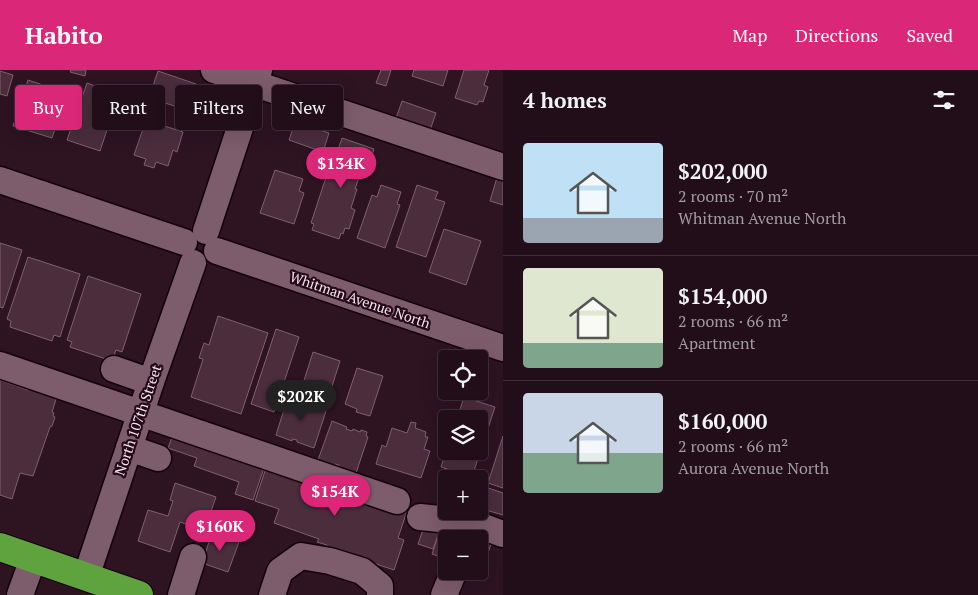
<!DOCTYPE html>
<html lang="en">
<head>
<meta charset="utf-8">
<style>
	:root { --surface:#220e19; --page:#2a1722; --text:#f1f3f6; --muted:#a29ca2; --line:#3f2e38; --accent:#db2777 }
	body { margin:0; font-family:"PT Serif",serif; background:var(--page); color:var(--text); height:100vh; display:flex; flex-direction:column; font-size:19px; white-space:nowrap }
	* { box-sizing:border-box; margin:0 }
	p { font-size:16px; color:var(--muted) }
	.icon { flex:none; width:28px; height:28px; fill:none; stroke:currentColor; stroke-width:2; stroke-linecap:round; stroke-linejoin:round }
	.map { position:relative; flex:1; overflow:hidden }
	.panel { display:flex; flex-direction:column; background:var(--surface); width:475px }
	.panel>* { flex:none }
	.hud { position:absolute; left:15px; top:15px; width:412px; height:45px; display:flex; gap:10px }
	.controls { position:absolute; left:438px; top:280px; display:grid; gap:10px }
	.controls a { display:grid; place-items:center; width:50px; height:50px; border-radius:5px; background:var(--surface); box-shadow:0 5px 20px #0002,0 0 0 1px var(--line); font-size:25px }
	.price { position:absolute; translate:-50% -42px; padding:0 11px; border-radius:18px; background:var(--accent); color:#fff; font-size:16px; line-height:32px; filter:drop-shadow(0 1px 2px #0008) }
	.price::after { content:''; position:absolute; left:50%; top:30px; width:15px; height:11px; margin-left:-8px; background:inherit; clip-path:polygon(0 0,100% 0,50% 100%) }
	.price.active { background:#222; color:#fff }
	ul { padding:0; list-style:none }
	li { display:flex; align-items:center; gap:15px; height:125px; padding:0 20px }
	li+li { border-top:1px solid var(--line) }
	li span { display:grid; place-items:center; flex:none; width:140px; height:100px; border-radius:5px; color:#555 }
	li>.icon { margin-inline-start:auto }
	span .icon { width:60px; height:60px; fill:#fffc; stroke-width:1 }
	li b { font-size:21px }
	h2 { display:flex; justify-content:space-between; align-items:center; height:60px; padding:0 20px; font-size:21px }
	.tag { padding:0 18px; border-radius:5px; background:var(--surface); box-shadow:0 5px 20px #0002,0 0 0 1px var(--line); font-size:18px; line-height:45px }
	.tag.active { background:var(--accent); color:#fff }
	header { display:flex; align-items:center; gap:30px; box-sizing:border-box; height:70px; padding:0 25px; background:var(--accent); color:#fff }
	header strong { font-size:24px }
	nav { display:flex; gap:28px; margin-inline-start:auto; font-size:18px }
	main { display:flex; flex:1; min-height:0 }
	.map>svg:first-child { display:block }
	.building { fill:#4b2d3c; stroke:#815f6f }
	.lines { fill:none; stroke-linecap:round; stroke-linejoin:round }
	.minor-casing { stroke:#15010a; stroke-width:29 }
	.highway-casing { stroke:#15010a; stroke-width:30 }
	.minor { stroke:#7d5c6b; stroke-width:26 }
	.highway { stroke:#5fa33f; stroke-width:28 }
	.labels { text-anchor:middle; stroke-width:4.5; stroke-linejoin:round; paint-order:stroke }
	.street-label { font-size:14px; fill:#f8e4ec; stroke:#240a18 }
</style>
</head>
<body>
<header>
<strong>Habito</strong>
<nav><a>Map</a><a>Directions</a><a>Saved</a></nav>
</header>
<main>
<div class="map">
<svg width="503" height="525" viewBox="0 0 503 525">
	<rect width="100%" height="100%" fill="#2e1321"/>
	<g class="building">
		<polygon points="71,0 86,0 85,6 70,2"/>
		<polygon points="381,0 391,0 386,16 376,13"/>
		<polygon points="414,0 448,0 443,16 412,6"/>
		<polygon points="464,0 489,0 484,15 488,17 483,32 479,31 477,35 455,28"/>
		<polygon points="0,1 13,5 7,26 0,24"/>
		<polygon points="158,1 196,14 187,40 149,28"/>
		<polygon points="28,10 67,23 52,68 13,56"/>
		<polygon points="87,13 130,28 120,58 109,54 100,81 67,70"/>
		<polygon points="402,31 436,43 428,66 394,54"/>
		<polygon points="146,50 183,62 177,82 173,80 168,96 156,92 154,98 144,95 146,89 134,85"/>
		<polygon points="295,52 329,63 323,82 289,70"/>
		<polygon points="342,68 374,79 366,103 361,102 355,119 357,119 351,138 355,140 349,159 345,158 343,164 341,163 339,169 312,160 314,154 311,153 331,92 334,92"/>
		<polygon points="275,100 303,109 299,121 304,123 294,154 260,143"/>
		<polygon points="498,104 503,106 503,135 490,131"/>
		<polygon points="381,115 401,122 397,134 400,135 385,178 357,168 372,125 377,127"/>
		<polygon points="417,115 438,122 435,129 445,132 426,187 396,177"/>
		<polygon points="444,159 481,171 466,215 429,202"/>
		<polygon points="0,173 22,180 3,238 0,237"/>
		<polygon points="28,187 80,204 60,267 54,265 52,271 10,257 11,251 7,249"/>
		<polygon points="88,206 141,224 122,282 116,280 112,291 70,277 72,272 67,270"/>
		<polygon points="218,246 268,263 241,344 191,327 203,289 199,288 204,273 209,275"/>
		<polygon points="276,259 299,267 274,342 251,334"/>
		<polygon points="313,282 340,291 328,329 301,320"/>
		<polygon points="357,298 383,306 370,346 356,342 357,339 345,334"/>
		<polygon points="0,310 28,320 30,314 58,323 52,342 54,343 53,346 55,347 52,356 50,357 33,406 20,403 12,429 0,425"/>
		<polygon points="290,325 297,328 297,329 305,332 304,334 310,336 310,334 318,337 318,335 327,338 314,378 297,372 297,370 292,369 292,371 276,365 287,330 289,330"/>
		<polygon points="464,327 495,337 472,407 441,397 446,381 479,381 479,349 457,349"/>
		<polygon points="332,351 347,357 346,359 352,361 353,359 360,362 361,360 367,362 366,366 368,367 356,403 339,397 339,395 335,394 335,395 318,390"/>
		<polygon points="411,352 416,353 415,358 426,362 425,367 428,367 424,379 430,381 421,408 376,394 382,375 386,377 392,358 407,363"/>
		<polygon points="503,366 503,418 488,413"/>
		<polygon points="172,367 264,398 253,430 235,424 239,412 194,396 197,388 168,378"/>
		<polygon points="267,395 407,441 398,468 404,470 394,500 326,477 327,475 317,472 319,469 274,453 279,439 255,431"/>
		<polygon points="175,413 216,427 210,444 204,442 201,450 197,449 194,457 180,452 170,482 138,471 148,440 168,446 173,431 170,430"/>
		<polygon points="479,415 503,423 503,445 479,438"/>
		<polygon points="425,454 440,459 433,479 418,474"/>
		<polygon points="442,454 492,471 482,501 479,500 479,469 446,469 446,489 432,484"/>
		<polygon points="212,463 239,472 228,502 202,493"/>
	</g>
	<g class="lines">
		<g class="minor-casing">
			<g id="minor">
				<polyline points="214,0 503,97"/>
				<polyline points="0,110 184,172"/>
				<polyline points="206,161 259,0"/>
				<polyline points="217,181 503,278"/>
				<polyline points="0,295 397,431"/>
				<polyline points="114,299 151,312"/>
				<polyline points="129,378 158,388"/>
				<polyline points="420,447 470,452 503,464"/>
				<polyline points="86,507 151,312 193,193"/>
				<polyline points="20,525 33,489"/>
				<polyline points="181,525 193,487"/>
				<polyline points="272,525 280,501 301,486 330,491 362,501 380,516 380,525"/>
				<polyline points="444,525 454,501"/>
			</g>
		</g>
		<g class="highway-casing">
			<polyline id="highway" points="0,477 139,525"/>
		</g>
		<use href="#minor" class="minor"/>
		<use href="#highway" class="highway"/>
	</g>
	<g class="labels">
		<g class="street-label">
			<text transform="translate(360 230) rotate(19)" y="5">Whitman Avenue North</text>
			<text transform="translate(138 350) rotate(-71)" y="5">North 107th Street</text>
		</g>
	</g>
</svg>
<div class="controls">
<a><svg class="icon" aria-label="locate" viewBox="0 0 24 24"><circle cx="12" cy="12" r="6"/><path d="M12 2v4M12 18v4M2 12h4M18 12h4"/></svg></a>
<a><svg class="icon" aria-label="layers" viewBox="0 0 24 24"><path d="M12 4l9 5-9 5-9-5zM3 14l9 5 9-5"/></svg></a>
<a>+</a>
<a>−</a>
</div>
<b class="price" style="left:341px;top:119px">$134K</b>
<b class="price active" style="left:301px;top:352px">$202K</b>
<b class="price" style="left:335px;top:447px">$154K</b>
<b class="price" style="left:220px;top:482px">$160K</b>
<div class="hud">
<a class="tag active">Buy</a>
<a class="tag">Rent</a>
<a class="tag">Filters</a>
<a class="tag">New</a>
</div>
</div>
<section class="panel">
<h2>4 homes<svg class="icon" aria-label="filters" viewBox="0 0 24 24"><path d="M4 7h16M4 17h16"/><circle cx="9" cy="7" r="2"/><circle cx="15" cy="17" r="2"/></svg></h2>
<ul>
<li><span style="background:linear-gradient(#bfe0f5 75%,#9aa5b1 0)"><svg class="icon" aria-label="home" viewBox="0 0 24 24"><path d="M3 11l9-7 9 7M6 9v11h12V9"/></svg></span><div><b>$202,000</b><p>2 rooms · 70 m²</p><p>Whitman Avenue North</p></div></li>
<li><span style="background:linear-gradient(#dfe7d0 75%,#7fa58c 0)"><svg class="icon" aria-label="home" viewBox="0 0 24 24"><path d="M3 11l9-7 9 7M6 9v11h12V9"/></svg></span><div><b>$154,000</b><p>2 rooms · 66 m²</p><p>Apartment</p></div></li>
<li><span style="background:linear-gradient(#c9d6e8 60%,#7fa58c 0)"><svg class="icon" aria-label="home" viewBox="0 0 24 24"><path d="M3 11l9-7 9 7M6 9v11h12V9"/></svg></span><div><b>$160,000</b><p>2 rooms · 66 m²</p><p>Aurora Avenue North</p></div></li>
</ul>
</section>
</main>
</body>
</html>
